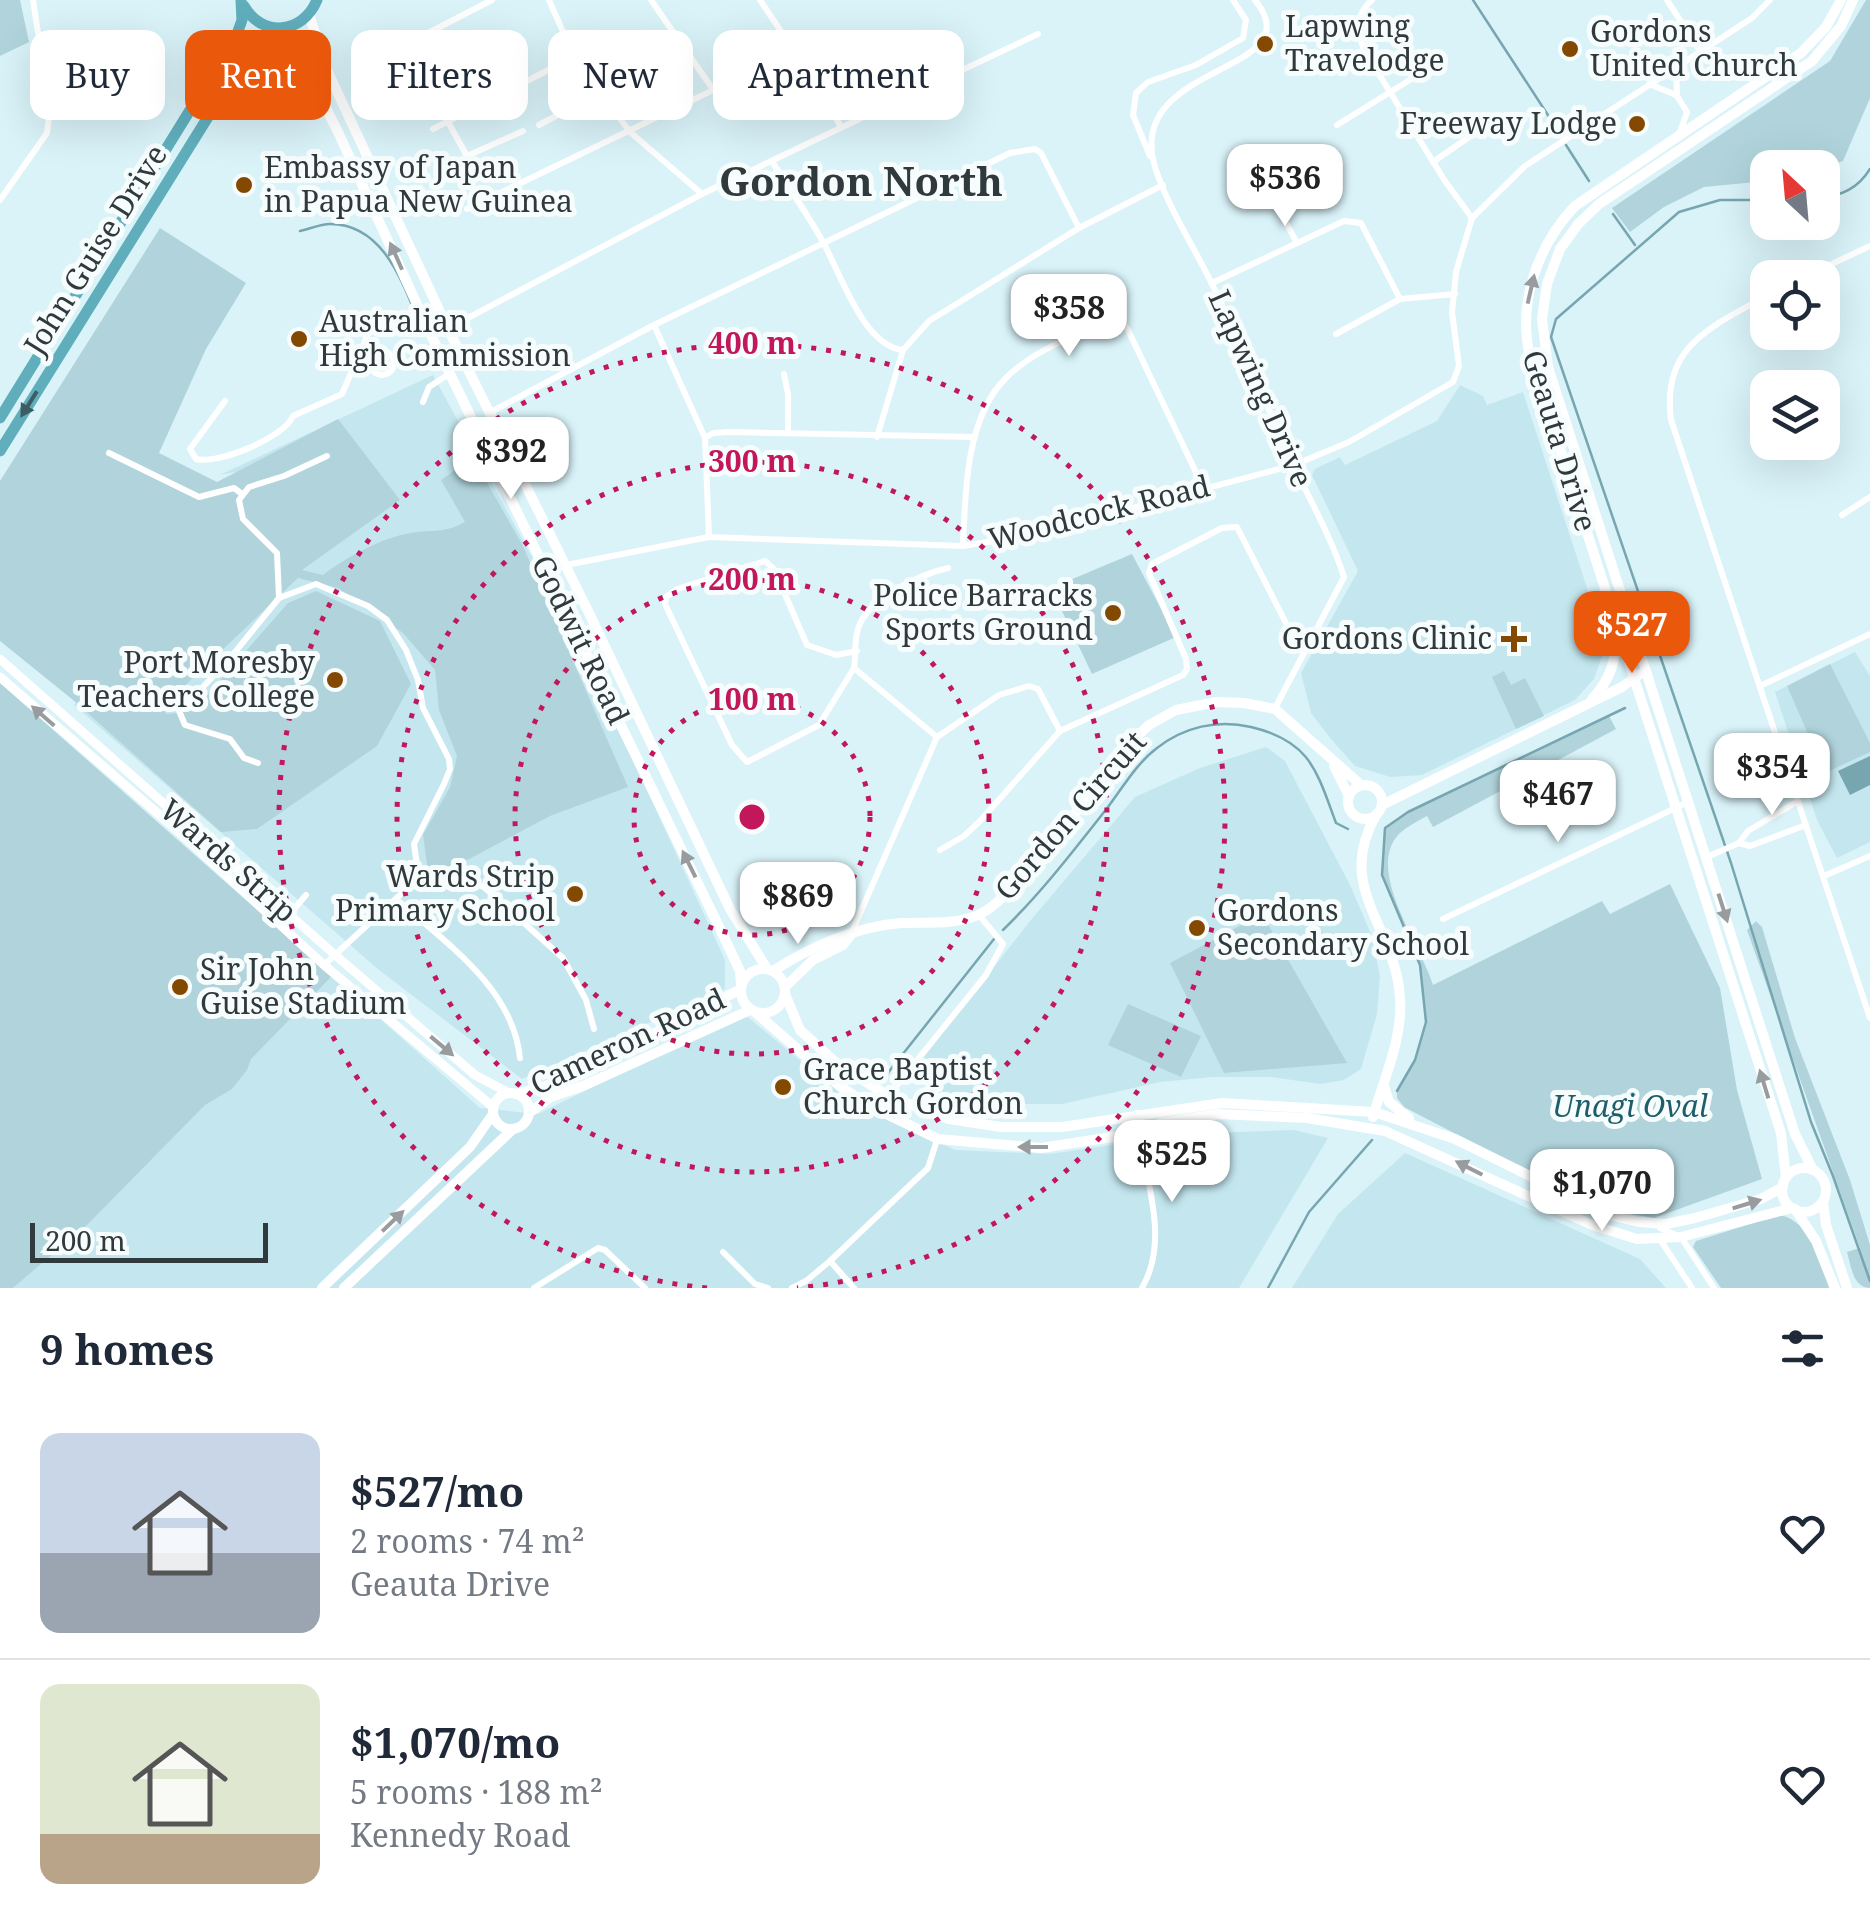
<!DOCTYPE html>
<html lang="en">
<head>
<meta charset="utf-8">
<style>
	:root { --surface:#fff; --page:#f6f6f7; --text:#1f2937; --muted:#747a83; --line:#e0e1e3; --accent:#ea580c }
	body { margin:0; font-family:"Noto Serif",serif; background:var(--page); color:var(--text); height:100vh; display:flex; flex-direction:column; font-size:38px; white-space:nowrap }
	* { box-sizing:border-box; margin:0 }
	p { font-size:32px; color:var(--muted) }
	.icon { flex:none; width:55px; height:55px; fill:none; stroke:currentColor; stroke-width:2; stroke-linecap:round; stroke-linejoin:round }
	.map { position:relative; height:1288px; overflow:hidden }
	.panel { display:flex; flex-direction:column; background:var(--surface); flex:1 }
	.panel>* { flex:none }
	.guide { position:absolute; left:30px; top:30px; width:1000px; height:90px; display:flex; gap:20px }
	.needle { width:65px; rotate:334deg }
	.tools { position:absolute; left:1750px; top:150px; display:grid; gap:20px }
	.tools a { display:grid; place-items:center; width:90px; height:90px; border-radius:20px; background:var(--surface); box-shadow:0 10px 40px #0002; font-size:50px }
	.scale { position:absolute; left:30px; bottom:25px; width:238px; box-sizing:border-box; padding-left:10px; border:5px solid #303a3c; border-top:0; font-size:28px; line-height:35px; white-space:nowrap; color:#303a3c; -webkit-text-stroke:8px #f7fcfd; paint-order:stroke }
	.price { position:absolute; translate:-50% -85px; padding:0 22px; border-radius:20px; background:#fff; color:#222; font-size:32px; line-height:65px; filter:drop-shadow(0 2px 5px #0008) }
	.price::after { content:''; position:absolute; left:50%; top:60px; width:30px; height:22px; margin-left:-15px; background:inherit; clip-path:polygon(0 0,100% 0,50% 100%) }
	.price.current { background:var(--accent); color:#fff }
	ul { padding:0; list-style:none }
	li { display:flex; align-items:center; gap:30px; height:250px; padding:0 40px }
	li+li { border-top:2px solid var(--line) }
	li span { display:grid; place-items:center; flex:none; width:280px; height:200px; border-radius:20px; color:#555 }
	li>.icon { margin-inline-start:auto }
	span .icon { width:120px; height:120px; fill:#fffc; stroke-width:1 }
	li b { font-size:42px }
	h2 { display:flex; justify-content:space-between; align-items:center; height:120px; padding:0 40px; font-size:42px }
	.pill { padding:0 35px; border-radius:20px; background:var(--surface); box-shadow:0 10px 40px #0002; font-size:35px; line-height:90px }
	.pill.current { background:var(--accent); color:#fff }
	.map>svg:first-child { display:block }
	.built { fill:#c4e7ef }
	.green { fill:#b1d4dc }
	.water { fill:#77a6b0 }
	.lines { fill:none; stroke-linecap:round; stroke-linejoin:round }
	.stream { stroke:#77a6b0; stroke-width:2.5 }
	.minor { stroke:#fff; stroke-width:6 }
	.tertiary { stroke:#fff; stroke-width:9 }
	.secondary { stroke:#fff; stroke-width:10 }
	.trunk { stroke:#60aebc; stroke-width:11 }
	.oneway { fill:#989c9e }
	.oneway2 { fill:#3e5d62 }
	.ring { fill:none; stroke:#c2185b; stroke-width:5; stroke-dasharray:5 10 }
	.poi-dot { fill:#844900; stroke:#f7fcfd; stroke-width:4 }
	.labels { text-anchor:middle; stroke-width:10; stroke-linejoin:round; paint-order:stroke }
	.poi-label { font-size:30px; fill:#303a3c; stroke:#f7fcfd; text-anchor:start }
	.street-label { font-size:30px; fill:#303a3c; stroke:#f7fcfd }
	.park-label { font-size:30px; font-style:italic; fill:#1e5e6a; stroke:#f7fcfd }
	.district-label { font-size:40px; font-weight:bold; fill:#303a3c; stroke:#f7fcfd }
	.centre { fill:#c2185b; stroke:#f7fcfd; stroke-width:5 }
	.ring-label { font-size:30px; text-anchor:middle; font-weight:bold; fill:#c2185b; stroke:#f7fcfd; stroke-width:10; stroke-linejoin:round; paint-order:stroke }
</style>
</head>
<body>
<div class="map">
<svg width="1870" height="1288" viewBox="0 0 1870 1288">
	<rect width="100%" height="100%" fill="#d9f3f9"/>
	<g class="built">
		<polygon points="433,375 584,653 725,960 725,989 522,1079 379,970 74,705 139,634 236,472 220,475"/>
		<polygon points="1460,385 1483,396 1487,405 1523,392 1604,640 1602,656 1594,679 1575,700 1422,775 1390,777 1355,766 1331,739 1311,713 1301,673 1358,571 1312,475 1315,469 1340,457 1345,465 1437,421"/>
		<polygon points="1855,652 1870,676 1870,842 1837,858 1817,820 1775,692"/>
		<polygon points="1266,747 1285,761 1350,885 1372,936 1380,976 1377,1014 1361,1069 1344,1080 1320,1084 1271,1077 1213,1077 1160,1082 1062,1104 993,1104 950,1096 911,1073 1030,921 1135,797 1200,768"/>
		<polygon points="332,976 480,1108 538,1114 743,1013 832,1087 889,1121 956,1150 1050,1154 1184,1134 1294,1130 1328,1138 1239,1288 13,1288 88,1223"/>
		<polygon points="1405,1153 1640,1259 1666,1288 1292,1288 1338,1214"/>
	</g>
	<g class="green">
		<polygon points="0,0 20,0 29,42 0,56"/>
		<polygon points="1866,0 1870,0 1870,98 1843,161 1823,168 1768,168 1767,181 1704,187 1664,207 1630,232 1612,208 1830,61"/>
		<path d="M 160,228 L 246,283 L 206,349 L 159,453 L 217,482 L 338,419 L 400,500 L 302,570 L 323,575 C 345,558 383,537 411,533 C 434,529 443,534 465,522 L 441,480 L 473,458 L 522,544 L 628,787 L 550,816 L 456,866 L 428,871 L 423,835 L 450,787 L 457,756 L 439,710 L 435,670 L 403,633 L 338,588 L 298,578 L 174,696 L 135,684 L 167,714 L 193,711 L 288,603 L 316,591 L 380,621 L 411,684 L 377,746 L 257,829 L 221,832 L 73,700 L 0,641 L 0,481 Z"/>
		<polygon points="1132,554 1176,637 1092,674 1051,588"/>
		<polygon points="1830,664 1870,743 1870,752 1825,773 1787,686"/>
		<polygon points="1504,671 1511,685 1525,678 1544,716 1516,729 1492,677"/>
		<polygon points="0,683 332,976 251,1059 247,1070 232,1089 205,1105 88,1224 13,1288 0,1288"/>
		<path d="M 1609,716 L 1616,729 L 1433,827 L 1427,816 C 1418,821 1408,826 1400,833 C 1363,869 1422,946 1433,985 L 1602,901 L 1610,914 L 1670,884 L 1720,988 L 1737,1090 L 1762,1179 L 1654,1218 L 1598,1208 L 1404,1107 L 1397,1098 L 1397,1091 L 1415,1060 L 1426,1021 L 1420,965 L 1382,875 L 1385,828 L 1408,812 Z"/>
		<polygon points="1262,914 1347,1063 1224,1073 1170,963"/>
		<path d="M 1756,921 L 1762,927 L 1795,1038 L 1850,1180 L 1870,1245 L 1870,1288 C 1853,1288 1851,1266 1847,1252 L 1860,1248 L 1747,930 Z"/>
		<polygon points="1128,1004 1201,1036 1181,1077 1108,1045"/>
		<path d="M 1779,1215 C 1810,1220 1821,1262 1829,1288 L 1721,1288 L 1693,1247 L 1696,1241 Z"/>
	</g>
	<polygon class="water" points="1870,756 1870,785 1850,795 1838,771"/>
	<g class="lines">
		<g class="stream">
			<polyline points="1473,0 1557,129"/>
			<polyline points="1566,145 1589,181"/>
			<path d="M 1822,197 C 1843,196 1859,187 1870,169"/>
			<polyline points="1768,200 1720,200 1679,212 1556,319 1551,337 1731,863 1811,1122 1833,1176 1870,1281"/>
			<polyline points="1613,214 1635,245"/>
			<path d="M 300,231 C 309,229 321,224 330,224 C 386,224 404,288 422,329"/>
			<path d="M 1003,930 C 1042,892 1074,850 1108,807 C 1123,787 1137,763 1157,748 C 1184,727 1217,719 1251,727 C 1311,741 1317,772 1336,823 L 1348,829"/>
			<polyline points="887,1074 994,939"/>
			<polyline points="1397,1091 1415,1060 1426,1022 1420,965 1382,875 1385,828 1408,812 1625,708"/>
			<polyline points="1268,1288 1309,1212 1372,1140"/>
		</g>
		<g class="minor">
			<polyline points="549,0 574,57 630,132 702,194"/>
			<polyline points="651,0 712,88"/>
			<polyline points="760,0 819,88 841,127"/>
			<path d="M 1255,0 C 1316,75 1123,61 1155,167 C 1167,205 1191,242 1209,278 C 1239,339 1265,403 1294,466 C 1311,502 1332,539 1344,577 L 1275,708"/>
			<path d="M 1372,0 C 1355,15 1357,29 1364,50 L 1445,181 L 1472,218"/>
			<polyline points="1667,0 1700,51"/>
			<polyline points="430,32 492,0"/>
			<polyline points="1676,66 1677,96 1687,112 1679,135"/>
			<polyline points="1649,84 1676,95"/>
			<polyline points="448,122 467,156 523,131"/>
			<polyline points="539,125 601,92"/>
			<polyline points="1337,125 1434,65"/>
			<polyline points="433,129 574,57"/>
			<polyline points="1150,156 1133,115 1136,93 1148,82 1196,65 1243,38 1246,20 1233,0"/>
			<polyline points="1250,156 1297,243"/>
			<polyline points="1433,162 1485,126"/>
			<path d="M 773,163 C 790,189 808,215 823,242 C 840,272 863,346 903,350"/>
			<polyline points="0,200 47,133 50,110 33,0"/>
			<polyline points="467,209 794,51"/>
			<polyline points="1802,278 1870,246"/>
			<polyline points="1212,283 1344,221 1361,223 1400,299"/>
			<path d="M 1768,295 C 1712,327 1661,345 1671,420 L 1870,1018"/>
			<polyline points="654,325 705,438 709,537"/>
			<polyline points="1336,334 1400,299 1455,294"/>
			<polyline points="432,337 702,194 1038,34"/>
			<circle cx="382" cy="363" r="12"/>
			<polyline points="784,374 788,394 788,432"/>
			<path d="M 225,401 L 190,449 L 196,459 C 218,465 285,437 293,416 L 342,394 L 375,318"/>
			<polyline points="423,402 429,387 449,374"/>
			<polyline points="489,413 654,325 1010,153 1035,149 1041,153 1079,228"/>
			<polyline points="877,437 903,350 929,321 1079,228 1163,185"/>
			<polyline points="705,438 713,433 730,432 975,437"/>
			<polyline points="109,453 199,497 234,488 242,494"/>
			<polyline points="1842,515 1870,497"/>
			<path d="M 963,546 C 965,493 966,417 1006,378 C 1032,351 1074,337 1106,320 C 1117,318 1122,321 1128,330 L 1203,487"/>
			<polyline points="546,569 709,537 963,546 1034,534 1294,465 1349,442 1453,382 1459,366 1452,312 1456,272 1472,218 1525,166 1752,18 1770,0"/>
			<polyline points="279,598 277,553 243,519 239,500 249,487 284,476 327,456"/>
			<polyline points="854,668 819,725 747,762 732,745 665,604 666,597 677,589 765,561 774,569 807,645 836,655 857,651"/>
			<polyline points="143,682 177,706 198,692 227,662 279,598 316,584 368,606 387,620 406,650 418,680 423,708 449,759 450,769 444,784 414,844 417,865 415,881 324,965"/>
			<polyline points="1760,686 1870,634"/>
			<polyline points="177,706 185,725 230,739 244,758 258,763"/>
			<path d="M 937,737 L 854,668 C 856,656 854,641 858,629 C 866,600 920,574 948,568"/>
			<polyline points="1739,843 1748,831 1798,801"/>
			<polyline points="940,850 964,836 980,821 1060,731 1183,675 1187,669 1186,659 1149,573 1152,564 1222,528 1237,527 1289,629"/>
			<polyline points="1707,857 1739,843 1750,846 1806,825"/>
			<polyline points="1824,876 1870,856"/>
			<polyline points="415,881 476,883 485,888 563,958 586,1000 594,1029"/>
			<path d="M 396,899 C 446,943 513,988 520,1058"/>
			<polyline points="289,915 306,895"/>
			<polyline points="1443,919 1688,802"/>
			<polyline points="851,934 937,737 999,695 1029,686 1038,689 1060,731"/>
			<polyline points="889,1095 986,975 1003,944 979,915"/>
			<path d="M 1137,1113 C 1140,1170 1173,1234 1142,1288"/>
			<polyline points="1660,1228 1681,1237 1714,1288"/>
			<polyline points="1661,1241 1692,1288"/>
			<polyline points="723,1252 755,1284 768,1288"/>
			<polyline points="830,1261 854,1288"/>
			<polyline points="534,1288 598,1248 605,1250 645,1288"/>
			<polyline points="792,1288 806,1281 830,1261 928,1168 937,1140"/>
		</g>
		<g class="tertiary">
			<polyline points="0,659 334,954 475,1075 509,1093"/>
			<polyline points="0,677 170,824 324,965 493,1107"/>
		</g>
		<g class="secondary">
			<polyline points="309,14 327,70 448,329 589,613 730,909 767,969"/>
			<polyline points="279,29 298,52 338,132 432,337 724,937 740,971 741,985"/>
			<path d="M 1592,699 C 1611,679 1616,661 1616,633"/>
			<polyline points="1334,766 1349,796"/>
			<circle cx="1365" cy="802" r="17"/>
			<polyline points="1382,805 1622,687 1640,674"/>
			<circle cx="763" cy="991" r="22"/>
			<path d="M 773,971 C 810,947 857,926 902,923 C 927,922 954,925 978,915 C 1017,899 1097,781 1130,743 L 1149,725 L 1176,710 L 1217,702 L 1244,703 L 1275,709 L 1361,785"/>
			<polyline points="785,987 813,960 843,945 850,936"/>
			<polyline points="785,994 800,1030 834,1061 888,1096 949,1119 1001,1127 1062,1127 1222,1103 1374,1112 1455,1139 1609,1215 1639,1222 1666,1224 1695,1218 1761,1199 1783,1187"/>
			<polyline points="755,1012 841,1087 868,1105 938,1139 1041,1148 1138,1133 1160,1123 1218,1114 1307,1118 1385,1131 1592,1225 1637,1239 1681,1237 1792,1208"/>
			<polyline points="1384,1086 1389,1102 1409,1118"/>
			<circle cx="511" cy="1111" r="18"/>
			<polyline points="516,1094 546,1086 583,1070 739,990"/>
			<polyline points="529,1113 551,1097 583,1086 750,1010"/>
			<path d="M 1373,1117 C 1384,1078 1403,1039 1400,998 C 1396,926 1334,889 1376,815"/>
			<circle cx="1804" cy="1190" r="22"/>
			<polyline points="1813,1170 1795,1134 1548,367 1542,319 1547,284 1560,249 1579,223 1599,204 1812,61 1841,26 1853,0"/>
			<path d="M 1786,1178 L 1781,1133 L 1530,356 C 1517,303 1538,245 1575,206 L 1801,53 L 1826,27 L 1841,0"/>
			<polyline points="1823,1201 1826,1225 1847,1288"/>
			<polyline points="1795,1209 1816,1241 1835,1288"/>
			<polyline points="322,1288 470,1147 493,1114"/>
			<polyline points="344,1288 513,1129"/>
		</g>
		<g class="trunk">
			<path d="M 244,6 C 262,38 303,34 317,0"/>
			<polyline points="0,418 237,34 242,20 241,1"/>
			<polyline points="0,451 241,64 272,29"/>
		</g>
	</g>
	<defs><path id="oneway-solid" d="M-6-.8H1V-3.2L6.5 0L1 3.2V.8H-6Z" transform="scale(2.5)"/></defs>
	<g class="oneway">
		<use href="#oneway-solid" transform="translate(396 256) rotate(-114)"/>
		<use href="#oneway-solid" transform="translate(1531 289) rotate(-77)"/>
		<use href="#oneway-solid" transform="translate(43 716) rotate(-139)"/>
		<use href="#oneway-solid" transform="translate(689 864) rotate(-116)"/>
		<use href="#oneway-solid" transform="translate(1723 908) rotate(72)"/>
		<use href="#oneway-solid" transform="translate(442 1046) rotate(40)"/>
		<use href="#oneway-solid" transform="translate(1764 1084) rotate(-107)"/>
		<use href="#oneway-solid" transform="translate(1033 1147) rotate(180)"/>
		<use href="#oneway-solid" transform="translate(1469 1168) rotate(-153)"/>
		<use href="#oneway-solid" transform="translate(1747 1204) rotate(-17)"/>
		<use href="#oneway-solid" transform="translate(393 1221) rotate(-44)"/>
	</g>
	<use class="oneway2" href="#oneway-solid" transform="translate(29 404) rotate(122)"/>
	<g class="ring">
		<circle cx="752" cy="817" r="118"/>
		<circle cx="752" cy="817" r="237"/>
		<circle cx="752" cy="817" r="355"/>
		<path d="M707 1288A473 473 0 1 1 797 1288"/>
	</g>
	<g class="poi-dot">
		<circle cx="1265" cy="44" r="10"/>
		<circle cx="1570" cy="49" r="10"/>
		<circle cx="1637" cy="124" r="10"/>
		<circle cx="244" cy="185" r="10"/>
		<circle cx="299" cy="339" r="10"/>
		<circle cx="1113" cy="613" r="10"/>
		<path d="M1509 624h10v10h10v10h-10v10h-10v-10h-10v-10h10z"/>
		<circle cx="335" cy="680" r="10"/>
		<circle cx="575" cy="894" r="10"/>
		<circle cx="1197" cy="928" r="10"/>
		<circle cx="180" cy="987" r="10"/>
		<circle cx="783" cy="1087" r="10"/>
	</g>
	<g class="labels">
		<g class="poi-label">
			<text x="1285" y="37">Lapwing<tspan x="1285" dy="34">Travelodge</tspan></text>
			<text x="1590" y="42">Gordons<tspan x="1590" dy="34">United Church</tspan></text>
			<text x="1617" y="134" text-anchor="end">Freeway Lodge</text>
			<text x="264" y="178">Embassy of Japan<tspan x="264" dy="34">in Papua New Guinea</tspan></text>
			<text x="319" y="332">Australian<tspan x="319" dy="34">High Commission</tspan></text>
			<text x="1093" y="606" text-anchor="end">Police Barracks<tspan x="1093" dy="34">Sports Ground</tspan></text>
			<text x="1492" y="649" text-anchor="end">Gordons Clinic</text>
			<text x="315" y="673" text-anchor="end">Port Moresby<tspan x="315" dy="34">Teachers College</tspan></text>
			<text x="555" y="887" text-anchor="end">Wards Strip<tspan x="555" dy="34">Primary School</tspan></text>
			<text x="1217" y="921">Gordons<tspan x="1217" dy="34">Secondary School</tspan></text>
			<text x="200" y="980">Sir John<tspan x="200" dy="34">Guise Stadium</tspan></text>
			<text x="803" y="1080">Grace Baptist<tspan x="803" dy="34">Church Gordon</tspan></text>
		</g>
		<g class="street-label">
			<text transform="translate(96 250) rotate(-58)" y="10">John Guise Drive</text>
			<text transform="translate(1260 389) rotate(66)" y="10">Lapwing Drive</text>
			<text transform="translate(1559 441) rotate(73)" y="10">Geauta Drive</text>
			<text transform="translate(1099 513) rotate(-14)" y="10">Woodcock Road</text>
			<text transform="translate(580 640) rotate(64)" y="10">Godwit Road</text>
			<text transform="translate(1071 816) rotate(-49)" y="10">Gordon Circuit</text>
			<text transform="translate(228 861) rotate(41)" y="10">Wards Strip</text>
			<text transform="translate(628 1042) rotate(-25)" y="10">Cameron Road</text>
		</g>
		<g class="park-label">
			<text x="1630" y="1117">Unagi Oval</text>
		</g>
		<g class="district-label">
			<text x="861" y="196">Gordon North</text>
		</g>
	</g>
	<circle cx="752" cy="817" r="15" class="centre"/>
	<g class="ring-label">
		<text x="752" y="354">400 m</text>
		<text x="752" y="472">300 m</text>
		<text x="752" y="590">200 m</text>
		<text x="752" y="710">100 m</text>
	</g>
</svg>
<div class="tools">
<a><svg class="needle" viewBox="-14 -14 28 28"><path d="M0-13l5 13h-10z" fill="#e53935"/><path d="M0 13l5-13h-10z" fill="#747a83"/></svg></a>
<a><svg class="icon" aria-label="locate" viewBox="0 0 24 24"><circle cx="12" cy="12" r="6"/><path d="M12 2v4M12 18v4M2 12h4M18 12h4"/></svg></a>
<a><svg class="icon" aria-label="layers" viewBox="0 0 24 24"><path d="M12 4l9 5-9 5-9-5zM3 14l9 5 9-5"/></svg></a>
</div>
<div class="scale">200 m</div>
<b class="price" style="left:1285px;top:229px">$536</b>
<b class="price" style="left:1069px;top:359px">$358</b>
<b class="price" style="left:511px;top:502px">$392</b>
<b class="price current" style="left:1632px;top:676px">$527</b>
<b class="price" style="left:1772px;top:818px">$354</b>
<b class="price" style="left:1558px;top:845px">$467</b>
<b class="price" style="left:798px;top:947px">$869</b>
<b class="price" style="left:1172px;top:1205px">$525</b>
<b class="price" style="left:1602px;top:1234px">$1,070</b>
<div class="guide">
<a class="pill">Buy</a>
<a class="pill current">Rent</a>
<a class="pill">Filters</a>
<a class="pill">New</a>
<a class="pill">Apartment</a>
</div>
</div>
<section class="panel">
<h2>9 homes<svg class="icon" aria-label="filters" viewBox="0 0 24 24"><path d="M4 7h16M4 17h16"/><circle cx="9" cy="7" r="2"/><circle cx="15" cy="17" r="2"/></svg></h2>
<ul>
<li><span style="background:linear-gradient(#c9d6e8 60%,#9aa5b1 0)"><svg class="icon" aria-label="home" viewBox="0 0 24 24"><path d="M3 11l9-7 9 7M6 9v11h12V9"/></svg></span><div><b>$527/mo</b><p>2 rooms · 74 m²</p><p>Geauta Drive</p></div><svg class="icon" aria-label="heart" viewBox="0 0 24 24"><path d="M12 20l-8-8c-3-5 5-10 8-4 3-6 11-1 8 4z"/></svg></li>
<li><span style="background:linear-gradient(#dfe7d0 75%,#b9a48a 0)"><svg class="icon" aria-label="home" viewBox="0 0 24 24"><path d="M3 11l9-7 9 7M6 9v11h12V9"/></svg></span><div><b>$1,070/mo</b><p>5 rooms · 188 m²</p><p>Kennedy Road</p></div><svg class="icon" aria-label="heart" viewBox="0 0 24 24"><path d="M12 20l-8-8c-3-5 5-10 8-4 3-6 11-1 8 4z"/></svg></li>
</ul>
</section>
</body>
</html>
